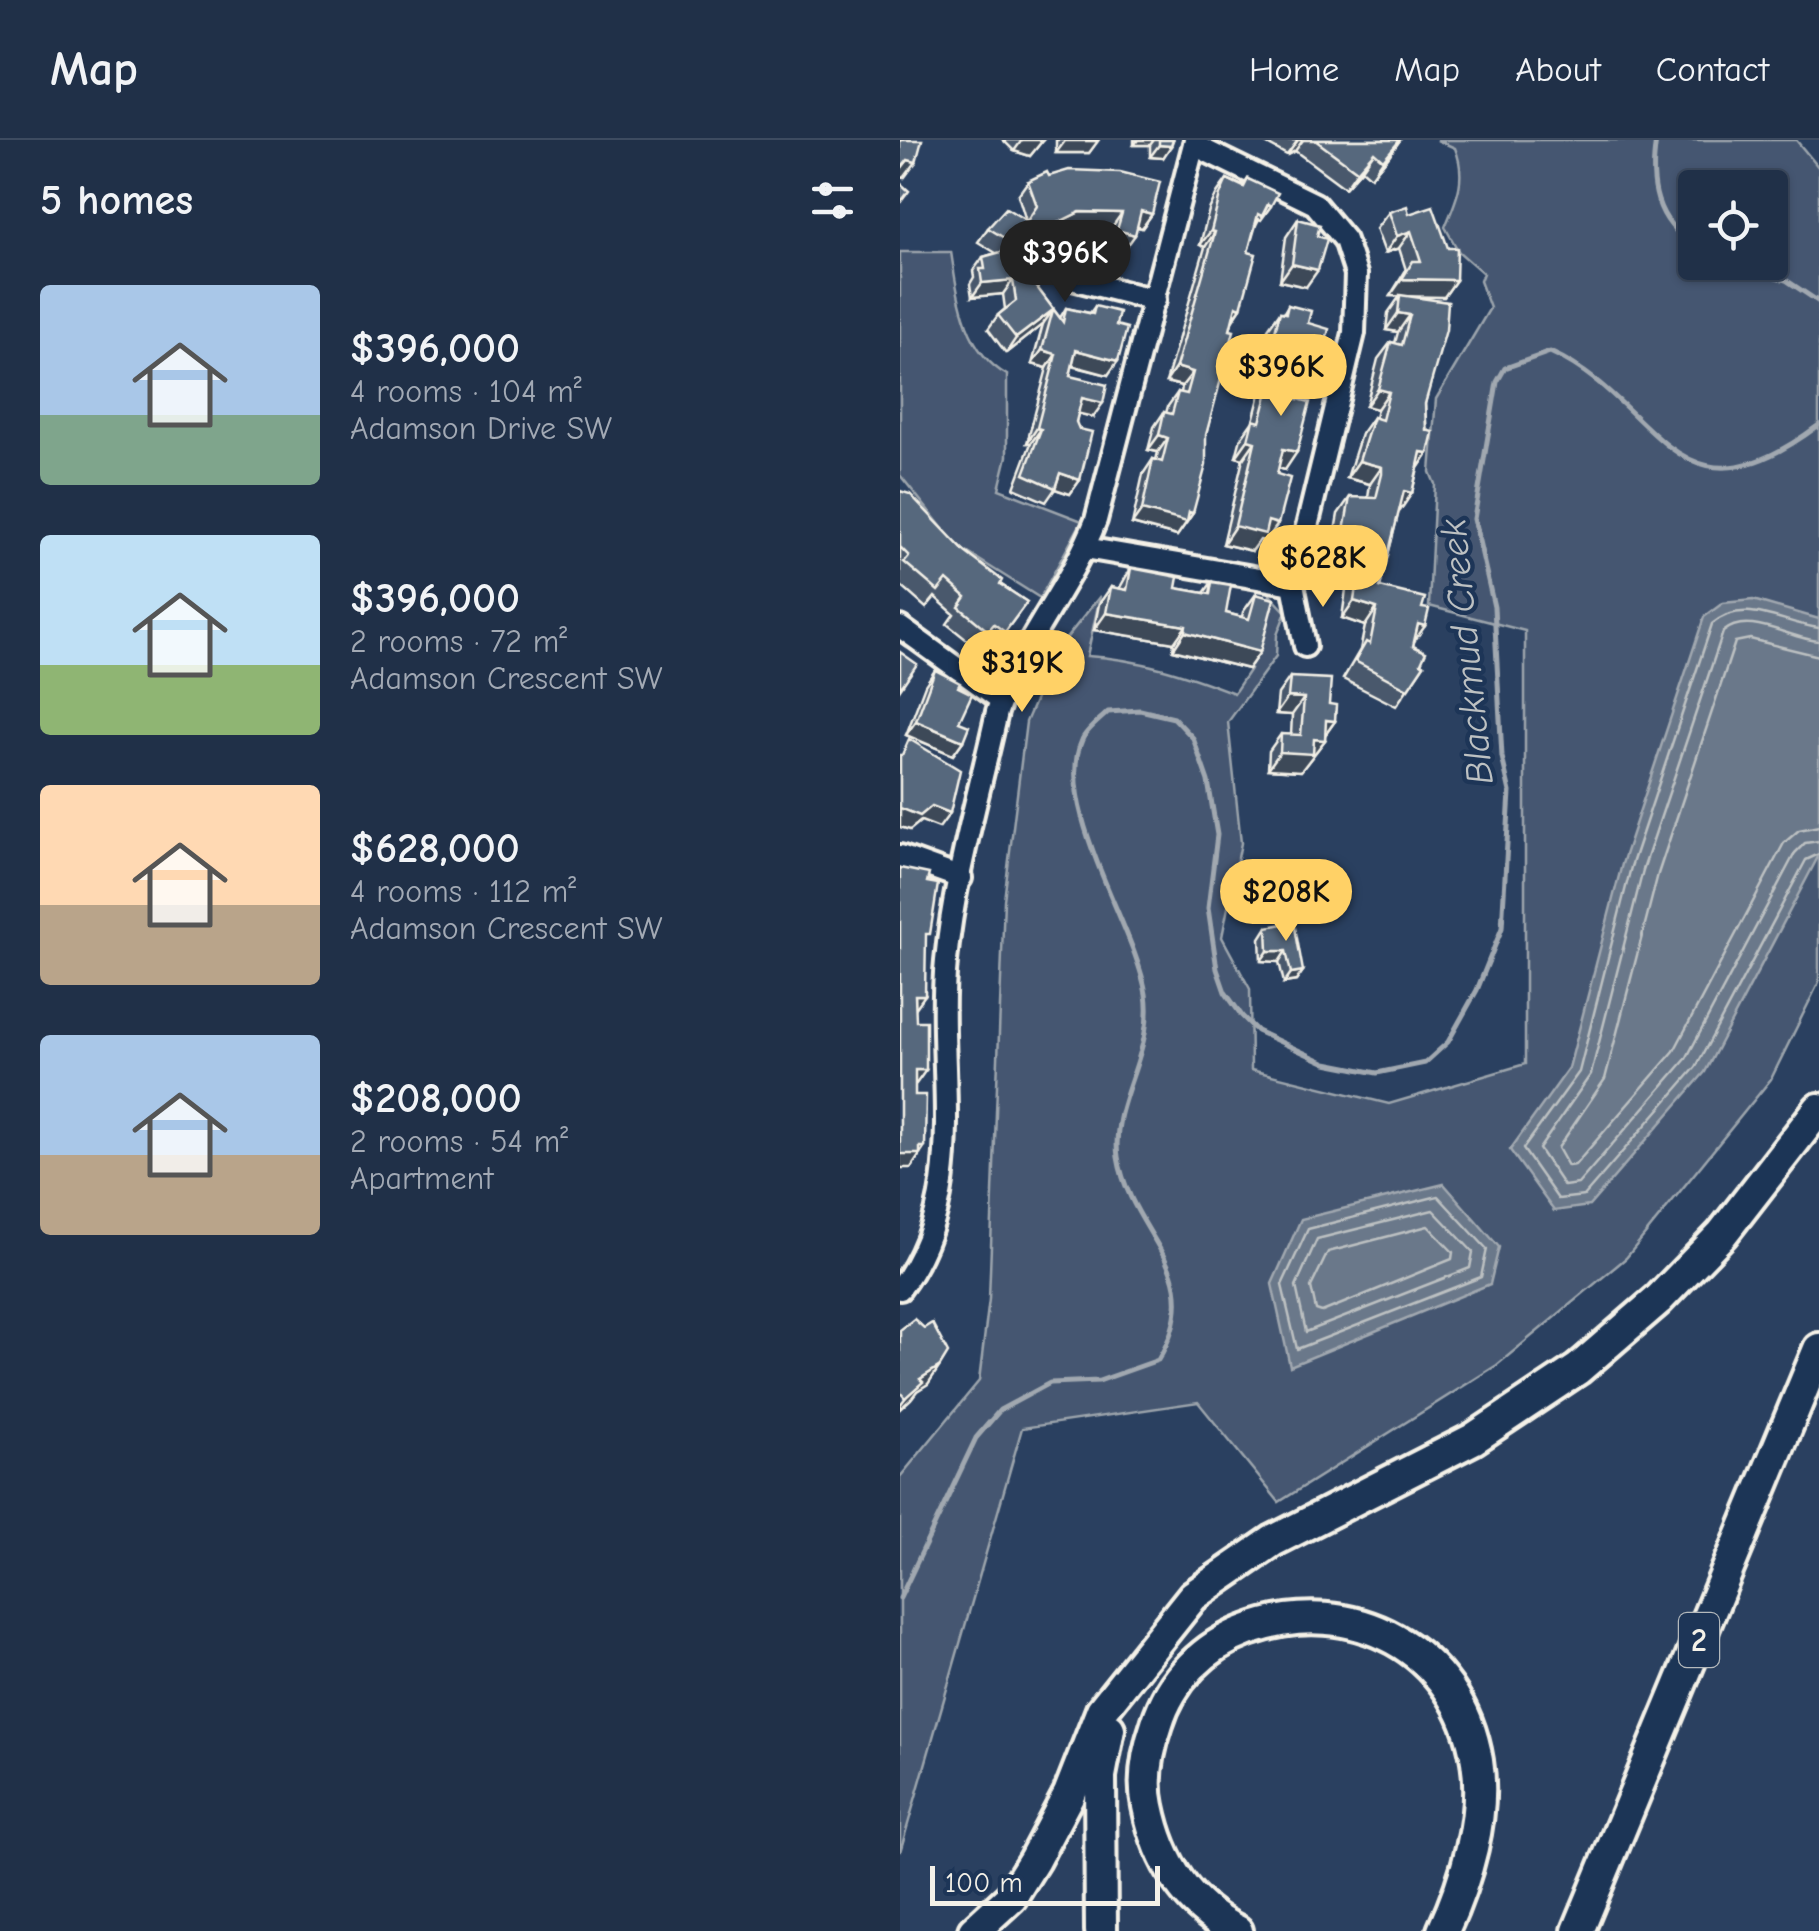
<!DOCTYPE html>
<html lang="en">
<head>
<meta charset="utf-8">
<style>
	:root { --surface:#203048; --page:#2d3c52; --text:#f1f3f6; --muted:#a2a9b4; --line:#3d4b60; --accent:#ffd166 }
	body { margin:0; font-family:"Comic Neue",sans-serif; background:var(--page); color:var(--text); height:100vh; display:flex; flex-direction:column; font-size:38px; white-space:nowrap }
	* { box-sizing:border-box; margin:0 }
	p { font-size:32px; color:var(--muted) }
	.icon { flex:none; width:55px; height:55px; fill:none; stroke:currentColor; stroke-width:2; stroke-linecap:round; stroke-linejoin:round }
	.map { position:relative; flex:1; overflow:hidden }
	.details { display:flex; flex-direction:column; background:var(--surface); width:900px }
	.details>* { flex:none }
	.buttons { position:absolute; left:778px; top:30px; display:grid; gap:20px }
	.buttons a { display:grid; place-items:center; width:110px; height:110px; border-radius:10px; background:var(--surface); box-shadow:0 2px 8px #0004,0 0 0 2px var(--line); font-size:50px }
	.scale { position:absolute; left:30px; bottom:25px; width:230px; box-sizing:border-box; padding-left:10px; border:5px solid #f4f1e8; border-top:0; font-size:28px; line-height:35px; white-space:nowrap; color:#f4f1e8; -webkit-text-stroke:8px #1d3557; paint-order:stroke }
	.price { position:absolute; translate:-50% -85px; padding:0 22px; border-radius:35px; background:var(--accent); color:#111; font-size:32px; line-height:65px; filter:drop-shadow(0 2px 5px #0008) }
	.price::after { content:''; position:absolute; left:50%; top:60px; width:30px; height:22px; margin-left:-15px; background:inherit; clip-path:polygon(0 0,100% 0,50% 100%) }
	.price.selected { background:#222; color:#fff }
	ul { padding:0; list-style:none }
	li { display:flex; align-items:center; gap:30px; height:250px; padding:0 40px }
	li span { display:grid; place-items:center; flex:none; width:280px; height:200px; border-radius:10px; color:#555 }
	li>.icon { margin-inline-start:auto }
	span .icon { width:120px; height:120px; fill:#fffc; stroke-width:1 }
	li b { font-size:42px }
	h2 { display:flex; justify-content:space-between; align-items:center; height:120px; padding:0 40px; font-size:42px }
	header { display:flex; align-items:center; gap:60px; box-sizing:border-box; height:140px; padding:0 50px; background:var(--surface); border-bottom:2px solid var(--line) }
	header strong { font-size:48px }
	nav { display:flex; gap:55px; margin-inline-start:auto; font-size:35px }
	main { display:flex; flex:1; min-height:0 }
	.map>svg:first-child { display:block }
	.green { fill:#445771; stroke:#9ca4ac; stroke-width:2.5; fill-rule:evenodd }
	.water { fill:#6a788a; stroke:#a1a8b0; stroke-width:2.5 }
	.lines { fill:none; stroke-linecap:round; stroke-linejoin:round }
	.shore { stroke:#bdc1c2; stroke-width:2.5 }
	.stream { stroke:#a1a8b0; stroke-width:5 }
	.minor-casing { stroke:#f4f1e8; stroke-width:28 }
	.highway-casing { stroke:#f4f1e8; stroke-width:38 }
	.minor { stroke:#1d3557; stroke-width:20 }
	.highway { stroke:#1d3557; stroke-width:30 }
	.wall { fill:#4a596c; stroke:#f4f1e8; stroke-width:2.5 }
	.shaded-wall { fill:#3c4858; stroke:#f4f1e8; stroke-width:2.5 }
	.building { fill:#56677d; stroke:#f4f1e8; stroke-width:2.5 }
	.labels { text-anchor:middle; stroke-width:9; stroke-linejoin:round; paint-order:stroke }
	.shield { fill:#1d3557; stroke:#b4b9bc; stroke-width:2.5 }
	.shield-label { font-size:32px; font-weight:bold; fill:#f4f1e8 }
	.water-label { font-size:38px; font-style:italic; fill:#bdc1c2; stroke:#1d3557 }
</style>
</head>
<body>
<header>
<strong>Map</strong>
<nav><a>Home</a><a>Map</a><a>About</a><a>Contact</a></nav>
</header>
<main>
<section class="details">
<h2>5 homes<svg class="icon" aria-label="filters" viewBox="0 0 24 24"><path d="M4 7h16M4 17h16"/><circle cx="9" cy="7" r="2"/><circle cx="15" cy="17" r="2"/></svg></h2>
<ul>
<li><span style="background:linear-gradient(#a9c7e8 65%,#7fa58c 0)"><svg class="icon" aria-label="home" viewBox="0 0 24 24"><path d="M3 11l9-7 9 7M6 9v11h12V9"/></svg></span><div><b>$396,000</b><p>4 rooms · 104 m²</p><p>Adamson Drive SW</p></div></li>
<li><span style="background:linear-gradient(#bfe0f5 65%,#8fb573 0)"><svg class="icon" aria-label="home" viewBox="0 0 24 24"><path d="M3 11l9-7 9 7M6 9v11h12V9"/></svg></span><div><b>$396,000</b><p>2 rooms · 72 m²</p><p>Adamson Crescent SW</p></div></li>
<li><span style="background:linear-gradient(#ffd9b3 60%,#b9a48a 0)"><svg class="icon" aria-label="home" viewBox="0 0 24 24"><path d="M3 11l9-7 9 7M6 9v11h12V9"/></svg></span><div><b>$628,000</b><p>4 rooms · 112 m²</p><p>Adamson Crescent SW</p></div></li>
<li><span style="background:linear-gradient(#a9c7e8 60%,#b9a48a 0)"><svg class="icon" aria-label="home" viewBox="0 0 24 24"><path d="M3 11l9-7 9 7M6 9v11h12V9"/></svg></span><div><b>$208,000</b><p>2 rooms · 54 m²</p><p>Apartment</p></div></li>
</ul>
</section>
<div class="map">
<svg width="919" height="1791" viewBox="0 0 919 1791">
	<rect width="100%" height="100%" fill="#2a4060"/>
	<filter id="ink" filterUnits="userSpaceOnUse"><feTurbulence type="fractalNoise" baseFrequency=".01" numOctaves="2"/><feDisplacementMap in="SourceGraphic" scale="20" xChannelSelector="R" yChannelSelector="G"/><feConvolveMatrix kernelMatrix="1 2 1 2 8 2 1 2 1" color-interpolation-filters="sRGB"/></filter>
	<g filter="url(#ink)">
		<g class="green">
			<path d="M 537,0 L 896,0 L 919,28 L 919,842 L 871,939 L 726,1118 L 597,1225 L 379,1362 L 298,1262 L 122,1288 L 0,1712 L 0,1337 L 79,1241 L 89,1159 L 104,760 L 126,582 L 157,510 L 200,456 L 187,516 C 240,519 285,534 334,553 L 350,529 L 370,455 L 386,472 L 377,495 L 376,516 L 328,582 L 341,703 L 322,797 L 350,849 L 351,930 L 489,964 L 625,924 L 625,491 L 529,466 L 535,344 L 530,332 L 536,259 L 590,168 L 580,141 L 583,133 L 559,112 L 545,87 C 557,59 567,38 555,8 ZM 795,48 L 870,48 L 870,122 L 795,122 Z"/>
			<path d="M 0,112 L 51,112 C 58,157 64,211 107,235 L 107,316 L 99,349 L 182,381 L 140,458 L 57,406 L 0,335 Z"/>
		</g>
		<g class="water">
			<polygon points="853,460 919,479 919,715 805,932 689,1066 654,1071 610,1010 669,928 722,724 804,477 823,463"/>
			<polygon points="544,1044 599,1107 590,1144 390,1226 372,1144 401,1079"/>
		</g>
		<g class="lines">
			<g class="shore">
				<path d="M 919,488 C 882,484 845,456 812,484 L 731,727 L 679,932 L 623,1009 L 658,1059 L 684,1056 L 796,927 L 906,720 L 919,714"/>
				<path d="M 919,501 C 889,499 849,470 823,492 L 743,730 L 691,934 L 639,1009 L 664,1046 L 678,1044 L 786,919 L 895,713 L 905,703 L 919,701"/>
				<polyline points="919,516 850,499 835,502 758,734 705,939 658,1008 668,1026 675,1025 774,911 884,703 899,690 919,686"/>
				<polygon points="538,1056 587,1109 581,1137 397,1209 382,1145 408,1089"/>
				<polygon points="533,1070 573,1112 570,1128 406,1192 396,1146 417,1099"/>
				<polygon points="528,1086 553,1112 552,1119 422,1172 416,1170 411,1147 428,1112"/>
			</g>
			<g class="stream">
				<path d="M 756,0 C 749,44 755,81 795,106"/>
				<polyline points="829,122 886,140 919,162"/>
				<path d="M 0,1458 L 76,1298 L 100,1270 L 150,1243 L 199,1241 L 258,1220 C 312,1130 231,1098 218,1017 C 210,962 255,913 246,854 C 236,788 152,666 182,600 C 186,590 200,580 208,572 L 240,570 L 274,578 L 293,598 L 308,641 L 317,695 L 308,768 L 317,829 L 325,852 L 342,876 L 357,891 L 426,923 L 477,933 L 525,923 L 548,902 L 577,850 L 602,788 L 610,652 L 602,617 L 594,467 L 574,379 L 597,242 L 605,228 L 650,212 C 760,261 773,395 919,285"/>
			</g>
			<g class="minor-casing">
				<g id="minor">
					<polyline points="168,138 255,160"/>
					<polyline points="185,408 393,444 454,193 456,134 445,100 415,64 294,5"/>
					<polyline points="393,444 405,506"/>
					<polyline points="0,487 101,560"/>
					<polyline points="0,716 61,738"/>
					<path d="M 0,1149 C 72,1054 35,931 46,821 C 54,738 79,654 97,572 C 120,503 170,448 196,380 L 295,0"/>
				</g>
			</g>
			<g class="highway-casing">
				<g id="highway">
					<polyline points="74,1791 111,1757 134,1720 169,1654 202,1570 293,1456 373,1401 573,1299 678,1229 758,1160 822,1094 919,969"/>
					<polyline points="201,1791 200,1636 209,1589"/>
					<path d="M 337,1791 C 286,1766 259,1720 248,1666 C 242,1639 248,1610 257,1584 C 271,1539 304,1506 348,1490 C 451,1452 559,1509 577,1621 C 586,1676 566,1741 543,1791"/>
					<polyline points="678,1791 919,1209"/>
				</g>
			</g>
			<use href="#minor" class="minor"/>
			<use href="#highway" class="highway"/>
		</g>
		<g class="wall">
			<polygon points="103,0 143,0 130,16 114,11"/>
			<polygon points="156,0 198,0 189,13 156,13"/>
			<polygon points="234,0 273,0 263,18 250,17 250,5 234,5"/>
			<polygon points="360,0 500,0 488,17 471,37 462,29 445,48 395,11 387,15"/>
			<polygon points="149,36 252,74 242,88 237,87 225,109 207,104 212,87 170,86 135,103 128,114 133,142 160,178 166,168 190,173 195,166 216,185 208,235 172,226 170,236 193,277 178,273 176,282 180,340 170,354 155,349 146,362 114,348 131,303 127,303 147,228 132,224 143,184 106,213 88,189 98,175 105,169 103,154 72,157 70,144 74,137 73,131 83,117 96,113 78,102 88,88 126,81 118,55 128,41"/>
			<polygon points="327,39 343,46 348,39 371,66 361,80 359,79 356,85 348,112 341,168 332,182 306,295 293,373 277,396 232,384 243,334 253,319 256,320 258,312 248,310 254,287 264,272 266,273 268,266 278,252 281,253 282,246 266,242 305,107 300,105 309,70 317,53"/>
			<polygon points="489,72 509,74 556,140 544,157 504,156 548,162 525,264 528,313 518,328 512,353 499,370 480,447 514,502 513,506 521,523 524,525 496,566 443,539 460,510 465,486 442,478 447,442 440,440 443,429 429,425 438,374 450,357 468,358 470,344 447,338 461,294 473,277 475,278 477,269 466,266 478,219 491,202 495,203 498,192 486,190 488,173 500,156 490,156 506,130 499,108 485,113 476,89"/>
			<polygon points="398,79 406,147 380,141 386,97"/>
			<polygon points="388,165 408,183 404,254 400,253 385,330 378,328 366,401 360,400 352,411 323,404 343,319 336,317 341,298 353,281 370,215 362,213 368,189 380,172 384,172"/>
			<polygon points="0,351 100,444 127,462 93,508 82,501 77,508 47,484 54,474 35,457 26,468 0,445"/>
			<polygon points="231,428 276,448 304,453 312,442 326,473 342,477 343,472 356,454 360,512 348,529 273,510 274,503 194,490 199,464 211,447 219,449"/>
			<polygon points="35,530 58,547 59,582 63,601 53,615 6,595 25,545"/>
			<polygon points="390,537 429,564 435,581 425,595 425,600 401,631 368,629 369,611 381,594 391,595 392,575 376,574 378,554"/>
			<polygon points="367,787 403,831 396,841 384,843 379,822 361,821 360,798"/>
		</g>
		<g class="shaded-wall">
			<polygon points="122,0 143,0 130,16 114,11"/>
			<polygon points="238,0 254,0 250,5 234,5"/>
			<polygon points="398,0 403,0 395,11 387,15"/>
			<polygon points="500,0 488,17 471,37 483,20"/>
			<polygon points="165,1 198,1 189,13 156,13"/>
			<polygon points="259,5 271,6 263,18 250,17"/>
			<polygon points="474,12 462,29 445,48 457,31"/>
			<polygon points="8,20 16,22 4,38 0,37 0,30"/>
			<polygon points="241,71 252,74 242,88 231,85"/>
			<polygon points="180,72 222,73 212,87 170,86 133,104 143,90"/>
			<polygon points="217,90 235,95 225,109 207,104"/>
			<polygon points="311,91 315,92 305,107 300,105"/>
			<polygon points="511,91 499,108 485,113 497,96"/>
			<polygon points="392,124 418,130 406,147 380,141"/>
			<polygon points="502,139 556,140 544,157 490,156"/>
			<polygon points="113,140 103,154 72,157 82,143"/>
			<polygon points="336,166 341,168 331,182"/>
			<polygon points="153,170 143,184 106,213 116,198"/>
			<polygon points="498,173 510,175 498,192 486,190"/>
			<polygon points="374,195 382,198 370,215 362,213"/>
			<polygon points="142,210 156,214 147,228 132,224"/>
			<polygon points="176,210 218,221 208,235 167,224"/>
			<polygon points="276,227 293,232 282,246 266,242"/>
			<polygon points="405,234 417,237 404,254 393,251"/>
			<polygon points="478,249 489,252 477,269 466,266"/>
			<polygon points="182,258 203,263 193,277 172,272"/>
			<polygon points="137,288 141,289 131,303 127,303"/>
			<polygon points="259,295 268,298 258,312 248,310"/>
			<polygon points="348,300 355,302 343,319 336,317"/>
			<polygon points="383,309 397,312 385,330 371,326"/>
			<polygon points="521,312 528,313 516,331"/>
			<polygon points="459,321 482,327 470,344 447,338"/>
			<polygon points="160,333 180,340 170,354 155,349"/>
			<polygon points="504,351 512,353 500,371 492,368"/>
			<polygon points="242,370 289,372 293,373 277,396 232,384"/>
			<polygon points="368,381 378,384 366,401 360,400 352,411 323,404 335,386"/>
			<polygon points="441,408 455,412 443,429 429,425"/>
			<polygon points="452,423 459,424 447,442 440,440"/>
			<polygon points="454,461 477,468 465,486 442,478"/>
			<polygon points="206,473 286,486 274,503 194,490"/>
			<polygon points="518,484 525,486 513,503"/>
			<polygon points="285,492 360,512 348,529 273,510"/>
			<polygon points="388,557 404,558 392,575 376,574"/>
			<polygon points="426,580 435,581 423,598"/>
			<polygon points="16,581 63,601 53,615 6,595"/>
			<polygon points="414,599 425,600 401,631 368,629 380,612"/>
			<polygon points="32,666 50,673 39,688 21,681 10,690 0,687 0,668"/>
			<polygon points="368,811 386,811 379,822 361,821"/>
			<polygon points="403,831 396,841 384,843 391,833"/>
			<polygon points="15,855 25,855 15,869"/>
			<polygon points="15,930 26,930 16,944 5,944"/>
			<polygon points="20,1007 25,1007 11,1028 0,1028 0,1014"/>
			<polygon points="40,1226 28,1244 17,1251 11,1259 0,1269 0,1265 20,1239"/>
		</g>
		<g class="building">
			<polygon points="0,0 22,0 16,22 8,20 0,30"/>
			<polygon points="259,0 273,0 271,6 259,5"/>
			<polygon points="415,0 500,0 483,20 474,12 457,31"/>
			<polygon points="169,30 220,32 260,42 252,74 241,71 235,95 217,90 222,73 180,72 143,90 128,114 133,142 163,182 166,168 193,174 195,166 219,172 216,185 227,188 218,221 176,210 170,236 207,245 203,263 182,258 176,282 179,289 192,292 180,340 160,333 155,348 124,334 141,289 137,288 156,214 142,210 153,170 116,198 98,175 116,161 113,140 82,143 80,129 85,129 83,117 119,107 88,88 106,68 127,81 137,66 128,41 147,32 149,36"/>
			<polygon points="327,39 344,47 348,39 378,53 371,66 368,64 362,76 358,74 348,112 356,114 341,168 336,166 330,190 334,191 306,295 306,325 293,373 289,372 287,382 242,370 253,319 262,322 268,298 259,295 264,272 272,274 278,252 287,254 293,232 276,227 315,92 311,91 320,55"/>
			<polygon points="0,43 9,51 0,63"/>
			<polygon points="507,66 509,74 533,66 548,108 557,108 556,140 502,139 513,121 521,121 511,91 497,96 489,72"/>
			<polygon points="398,79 420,85 417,96 427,99 418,130 392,124"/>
			<polygon points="500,155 548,162 546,190 525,264 526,290 533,292 528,313 521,312 512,353 504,351 480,447 525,458 522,468 529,469 525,486 518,484 513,506 526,512 521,523 524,525 508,549 455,521 466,502 470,504 477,468 454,461 459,424 452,423 455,412 441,408 450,357 476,358 482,334 482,327 459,321 473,277 482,280 489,252 478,249 491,202 502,205 510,175 498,173"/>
			<polygon points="388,165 411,171 408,183 429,189 417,237 405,234 398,259 410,262 397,312 383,309 377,334 390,338 378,384 368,381 365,394 335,386 355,302 348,300 353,280 360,282 382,198 374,195 380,172 386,173"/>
			<polygon points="0,351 10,354 65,412 102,440 100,444 127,462 105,492 94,484 88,491 59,467 66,457 47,440 38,451 4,422 9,416 0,407"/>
			<polygon points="231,428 278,437 276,448 310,454 312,442 331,445 326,473 349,479 356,454 374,459 360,512 285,492 286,486 206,473 211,447 227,450"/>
			<polygon points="0,512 17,524 0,549"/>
			<polygon points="35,530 60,543 58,547 72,554 59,582 69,586 63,601 16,581"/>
			<polygon points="390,537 431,539 429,564 436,565 435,581 426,580 425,600 414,599 413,614 380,612 381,594 401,595 404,558 388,557"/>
			<polygon points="9,599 60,630 50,673 32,666 20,676 0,668 0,615 2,615"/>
			<polygon points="0,728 29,734 27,742 38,744 30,794 26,794 25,855 15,855 16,881 26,881 26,930 15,930 15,955 26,955 25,1007 20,1007 20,1014 0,1014"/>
			<polygon points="394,782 403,831 391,833 386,811 368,811 367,787"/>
			<polygon points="14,1179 24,1188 32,1183 48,1213 40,1226 20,1239 23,1242 5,1258 0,1252 0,1190"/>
		</g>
	</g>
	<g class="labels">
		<rect class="shield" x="779" y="1473" width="40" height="54" rx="8"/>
		<g class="shield-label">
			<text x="799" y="1511">2</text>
		</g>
		<g class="water-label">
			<text transform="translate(566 512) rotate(-96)" y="13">Blackmud Creek</text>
		</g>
	</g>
</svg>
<div class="buttons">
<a><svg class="icon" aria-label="locate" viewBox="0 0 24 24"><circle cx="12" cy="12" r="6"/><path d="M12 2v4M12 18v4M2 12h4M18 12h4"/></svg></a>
</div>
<div class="scale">100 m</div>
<b class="price selected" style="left:165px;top:165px">$396K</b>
<b class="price" style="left:381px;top:279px">$396K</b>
<b class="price" style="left:423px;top:470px">$628K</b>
<b class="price" style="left:122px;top:575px">$319K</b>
<b class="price" style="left:386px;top:804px">$208K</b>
</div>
</main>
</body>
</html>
